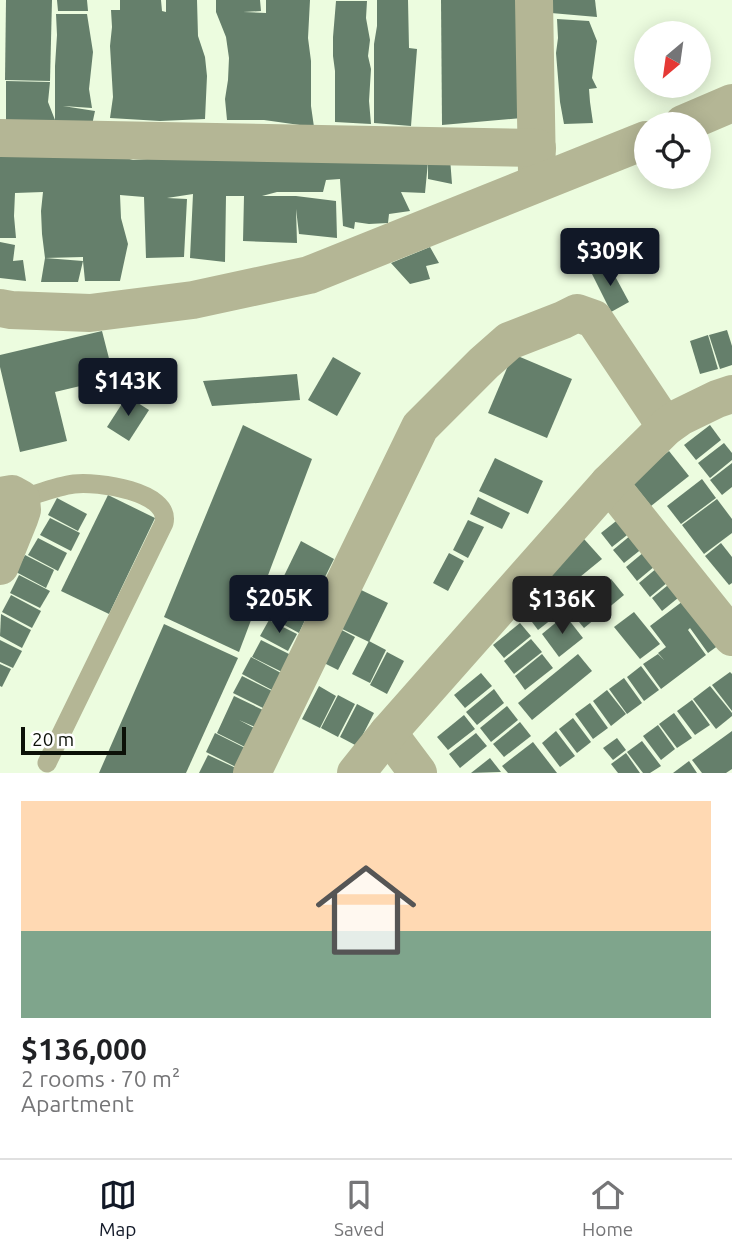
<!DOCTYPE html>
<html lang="en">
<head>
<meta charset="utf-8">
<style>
	:root { --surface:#fff; --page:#f2f2f2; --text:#202124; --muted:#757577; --line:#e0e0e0; --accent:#111827 }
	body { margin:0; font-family:Ubuntu,sans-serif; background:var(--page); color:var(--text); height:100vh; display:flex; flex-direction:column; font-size:26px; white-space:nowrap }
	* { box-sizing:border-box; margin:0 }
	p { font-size:23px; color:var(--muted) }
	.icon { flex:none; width:38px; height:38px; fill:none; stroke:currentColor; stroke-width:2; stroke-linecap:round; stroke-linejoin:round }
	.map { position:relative; height:773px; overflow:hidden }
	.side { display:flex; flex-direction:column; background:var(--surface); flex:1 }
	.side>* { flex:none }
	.needle { width:46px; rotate:209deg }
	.fabs { position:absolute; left:634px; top:21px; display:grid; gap:14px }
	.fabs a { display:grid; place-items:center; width:77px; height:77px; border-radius:50%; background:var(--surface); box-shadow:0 4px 18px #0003; font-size:35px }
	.scale { position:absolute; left:21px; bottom:18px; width:105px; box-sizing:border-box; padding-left:7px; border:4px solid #0c1108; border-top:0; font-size:19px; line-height:24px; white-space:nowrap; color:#0c1108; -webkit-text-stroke:5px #fff; paint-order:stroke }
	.price { position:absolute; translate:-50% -60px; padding:0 16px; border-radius:7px; background:var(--accent); color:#fff; font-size:23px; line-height:46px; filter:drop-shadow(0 2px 4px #0008) }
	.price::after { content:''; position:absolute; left:50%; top:42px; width:21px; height:16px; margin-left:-10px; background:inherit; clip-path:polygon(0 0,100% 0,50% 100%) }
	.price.on { background:#222; color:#fff }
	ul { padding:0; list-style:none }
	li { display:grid; align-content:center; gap:14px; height:371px; padding:0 21px }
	li span { display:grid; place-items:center; height:217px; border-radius:0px; color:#555 }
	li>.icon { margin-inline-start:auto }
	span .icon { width:126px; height:126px; fill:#fffc; stroke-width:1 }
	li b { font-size:30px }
	.tabs { display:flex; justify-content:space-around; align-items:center; height:98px; border-top:2px solid var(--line); background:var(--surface); font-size:19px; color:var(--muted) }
	.tabs a { display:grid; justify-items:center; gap:4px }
	.tabs .on { color:var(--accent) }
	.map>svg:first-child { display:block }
	.building { fill:#657f6b }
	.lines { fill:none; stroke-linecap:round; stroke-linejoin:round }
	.service { stroke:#b4b695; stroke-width:19 }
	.minor { stroke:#b4b695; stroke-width:38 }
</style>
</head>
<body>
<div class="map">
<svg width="732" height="773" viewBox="0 0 732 773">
	<rect width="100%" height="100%" fill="#ecfcdf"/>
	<g class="building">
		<polygon points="6,0 52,0 50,81 5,80"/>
		<polygon points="57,0 87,0 88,11 58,11"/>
		<polygon points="120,0 161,0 162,11 166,12 166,0 197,0 198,36 205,57 207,76 205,119 160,121 110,118 113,97 110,46 112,27 111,10 120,10"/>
		<polygon points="216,0 260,0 261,11 243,12 266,13 266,0 310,0 308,38 311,61 311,106 314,127 264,120 227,120 225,99 228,80 229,58 226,37 216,12"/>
		<polygon points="377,0 408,0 409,48 417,49 411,126 374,123 374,44 377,26"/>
		<polygon points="441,0 525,0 522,118 442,125"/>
		<polygon points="550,0 595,0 597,17 551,13"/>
		<polygon points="336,1 367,1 366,18 370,40 368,56 371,69 369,101 371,124 335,122 335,71 333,56 333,37"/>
		<polygon points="56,14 87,14 93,52 89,89 92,108 63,106 95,111 92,125 6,121 6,81 50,82 48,102 55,120 55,66 57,35"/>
		<polygon points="557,19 589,21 597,41 592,78 597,88 589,89 590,102 593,123 564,124 560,102 556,53 558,38"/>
		<polygon points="0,154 112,154 133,160 176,157 450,158 452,184 428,179 428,162 425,193 401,192 410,211 389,214 388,223 369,224 355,222 354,229 343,226 340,179 326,180 323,192 277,192 262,196 296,196 336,201 337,238 299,234 296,209 297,243 243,241 244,196 226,196 225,262 190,258 193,194 167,198 187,199 184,257 146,258 144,197 120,195 121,218 128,244 120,281 85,281 83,261 83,257 45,258 83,261 78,282 41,282 45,258 42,234 41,211 43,192 15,193 14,216 16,238 0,238"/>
		<polygon points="0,242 15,245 13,261 23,260 26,281 0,278"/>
		<polygon points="430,247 439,263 426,266 430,279 410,284 391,263"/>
		<polygon points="609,265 629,302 611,312 592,274"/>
		<polygon points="727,330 732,346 732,365 720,369 709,335"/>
		<polygon points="102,331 114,378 55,392 67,441 20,452 0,367 0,355"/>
		<polygon points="708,335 718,369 700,374 690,341"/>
		<polygon points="513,354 572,379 547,438 488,413"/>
		<polygon points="333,357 361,373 337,416 308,400"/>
		<polygon points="297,374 300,400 212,406 203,381"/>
		<polygon points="127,396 149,410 129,441 107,427"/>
		<polygon points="243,425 312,459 239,652 164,617"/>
		<polygon points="710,425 721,440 696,460 684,445"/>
		<polygon points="724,443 732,453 732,460 710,478 698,463"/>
		<polygon points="669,451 689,476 651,506 631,481"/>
		<polygon points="495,458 543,481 528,514 479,491"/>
		<polygon points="732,463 732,487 722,495 710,480"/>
		<polygon points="702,479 716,498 681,524 667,506"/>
		<polygon points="108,495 155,518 109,614 61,591"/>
		<polygon points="478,497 510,513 502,529 470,514"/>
		<polygon points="57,498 87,514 78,531 48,515"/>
		<polygon points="717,499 732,519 732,533 704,554 682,525"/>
		<polygon points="625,514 636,528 612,547 601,533"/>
		<polygon points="50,518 80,533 71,551 40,535"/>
		<polygon points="468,520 484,527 468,558 453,550"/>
		<polygon points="637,530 648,544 624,563 613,550"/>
		<polygon points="38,538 67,553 58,571 28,555"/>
		<polygon points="584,539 602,559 564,590 547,570"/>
		<polygon points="301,541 334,559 316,595 283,578"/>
		<polygon points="721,543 732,557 732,583 729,585 705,556"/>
		<polygon points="650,547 661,561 637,581 626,567"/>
		<polygon points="449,553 464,561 448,591 433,583"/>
		<polygon points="25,555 54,570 46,588 16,572"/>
		<polygon points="663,563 674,577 650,597 639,583"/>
		<polygon points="19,575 50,591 40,608 10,593"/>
		<polygon points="678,577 689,589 662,611 652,598"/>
		<polygon points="282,579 316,596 299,633 266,615"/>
		<polygon points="611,579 624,595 584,628 570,611"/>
		<polygon points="355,587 388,603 369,642 336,626"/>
		<polygon points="545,593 561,612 538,630 523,610"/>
		<polygon points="11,595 41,611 32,628 2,612"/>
		<polygon points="691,595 723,642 708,653 690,628 688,630 706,655 661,689 643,664 658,654 664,660 658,653 666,647 650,626"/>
		<polygon points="634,612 660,644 640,659 614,627"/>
		<polygon points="1,614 31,630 22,648 0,636"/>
		<polygon points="565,615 583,638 559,657 542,634"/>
		<polygon points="269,620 297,634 288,651 260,636"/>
		<polygon points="520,623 531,636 504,658 493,645"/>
		<polygon points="164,624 238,658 186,773 99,773"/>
		<polygon points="338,628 355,637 338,670 320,661"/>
		<polygon points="531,639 542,652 514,674 504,661"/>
		<polygon points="0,640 22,651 13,668 0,662"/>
		<polygon points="261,640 291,655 282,672 252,657"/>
		<polygon points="369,641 386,650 370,683 352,674"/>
		<polygon points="387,652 404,661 387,694 370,685"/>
		<polygon points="542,654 553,668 525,690 515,676"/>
		<polygon points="578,654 592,671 532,720 518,703"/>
		<polygon points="251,657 281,673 272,690 242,674"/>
		<polygon points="0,664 11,669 2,687 0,686"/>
		<polygon points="641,666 659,690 644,701 627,677"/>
		<polygon points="730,672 732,674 732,711 712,685"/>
		<polygon points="481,673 492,686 465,708 454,695"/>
		<polygon points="242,676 272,691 263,708 233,693"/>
		<polygon points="624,678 642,703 627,714 609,689"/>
		<polygon points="319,686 336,696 320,728 302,719"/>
		<polygon points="710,686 732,713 732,716 716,729 693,699"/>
		<polygon points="494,689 504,703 477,725 466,712"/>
		<polygon points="607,690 626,714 611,726 593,701"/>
		<polygon points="338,695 355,704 338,737 321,728"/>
		<polygon points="234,696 263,710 255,727 239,720 256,729 247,748 217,733"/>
		<polygon points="692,700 710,725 695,735 677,711"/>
		<polygon points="590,703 608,728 593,739 575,714"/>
		<polygon points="357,704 374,713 357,746 340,737"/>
		<polygon points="507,706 518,720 491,742 480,728"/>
		<polygon points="674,713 692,738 677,748 659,724"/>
		<polygon points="464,715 475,729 448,750 437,737"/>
		<polygon points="573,718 591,742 577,753 559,729"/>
		<polygon points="520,722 531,736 504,757 493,744"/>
		<polygon points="658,725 675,749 661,760 643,736"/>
		<polygon points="556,731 575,756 560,767 542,743"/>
		<polygon points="732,731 732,769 726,773 702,773 692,760"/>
		<polygon points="215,733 245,748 236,767 206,752"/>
		<polygon points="476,733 487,746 460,768 449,754"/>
		<polygon points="617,738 626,750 613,760 603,748"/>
		<polygon points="642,741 661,766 650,773 643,773 627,752"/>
		<polygon points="533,742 557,773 508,773 502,766"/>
		<polygon points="626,753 640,773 618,773 611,764"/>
		<polygon points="208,755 238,769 236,773 199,773"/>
		<polygon points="490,758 501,772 471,773"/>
		<polygon points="689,761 697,773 673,773"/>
	</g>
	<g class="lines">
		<path class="service" d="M 21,499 C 38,494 57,486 74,484 C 96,481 171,491 164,523 L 47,763"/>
		<g class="minor">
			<polyline points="534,0 537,173"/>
			<polyline points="683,124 732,103"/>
			<polyline points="0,138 537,148"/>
			<polyline points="0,308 11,310 90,313 193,300 309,275 646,140"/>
			<polyline points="609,483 732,637"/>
			<polyline points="0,496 12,494 21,499 22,510 19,519 0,566"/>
			<polyline points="388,733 418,773"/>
			<polyline points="252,773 420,427 484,363 509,341 563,320 577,313 594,319 666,427"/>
			<polyline points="356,773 388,733 609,483 666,427 680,417 717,399 732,394"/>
		</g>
	</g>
</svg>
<div class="fabs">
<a><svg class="needle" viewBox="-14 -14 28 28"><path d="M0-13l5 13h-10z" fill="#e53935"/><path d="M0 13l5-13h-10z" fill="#757577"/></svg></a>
<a><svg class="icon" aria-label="locate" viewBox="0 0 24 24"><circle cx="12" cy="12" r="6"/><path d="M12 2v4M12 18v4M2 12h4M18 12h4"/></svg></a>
</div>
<div class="scale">20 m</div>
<b class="price" style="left:610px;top:288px">$309K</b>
<b class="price" style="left:128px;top:418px">$143K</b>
<b class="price" style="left:279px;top:635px">$205K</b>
<b class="price on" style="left:562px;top:636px">$136K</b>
</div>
<section class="side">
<ul>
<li><span style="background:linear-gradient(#ffd9b3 60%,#7fa58c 0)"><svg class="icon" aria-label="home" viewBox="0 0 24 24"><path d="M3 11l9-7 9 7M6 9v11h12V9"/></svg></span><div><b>$136,000</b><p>2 rooms · 70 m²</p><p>Apartment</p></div></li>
</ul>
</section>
<nav class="tabs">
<a class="on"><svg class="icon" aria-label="map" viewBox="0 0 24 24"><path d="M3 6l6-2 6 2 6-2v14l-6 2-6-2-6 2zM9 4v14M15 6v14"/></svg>Map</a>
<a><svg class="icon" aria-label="saved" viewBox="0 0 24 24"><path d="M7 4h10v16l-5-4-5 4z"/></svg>Saved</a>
<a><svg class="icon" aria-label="home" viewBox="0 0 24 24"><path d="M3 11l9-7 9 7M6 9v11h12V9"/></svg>Home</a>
</nav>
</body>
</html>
